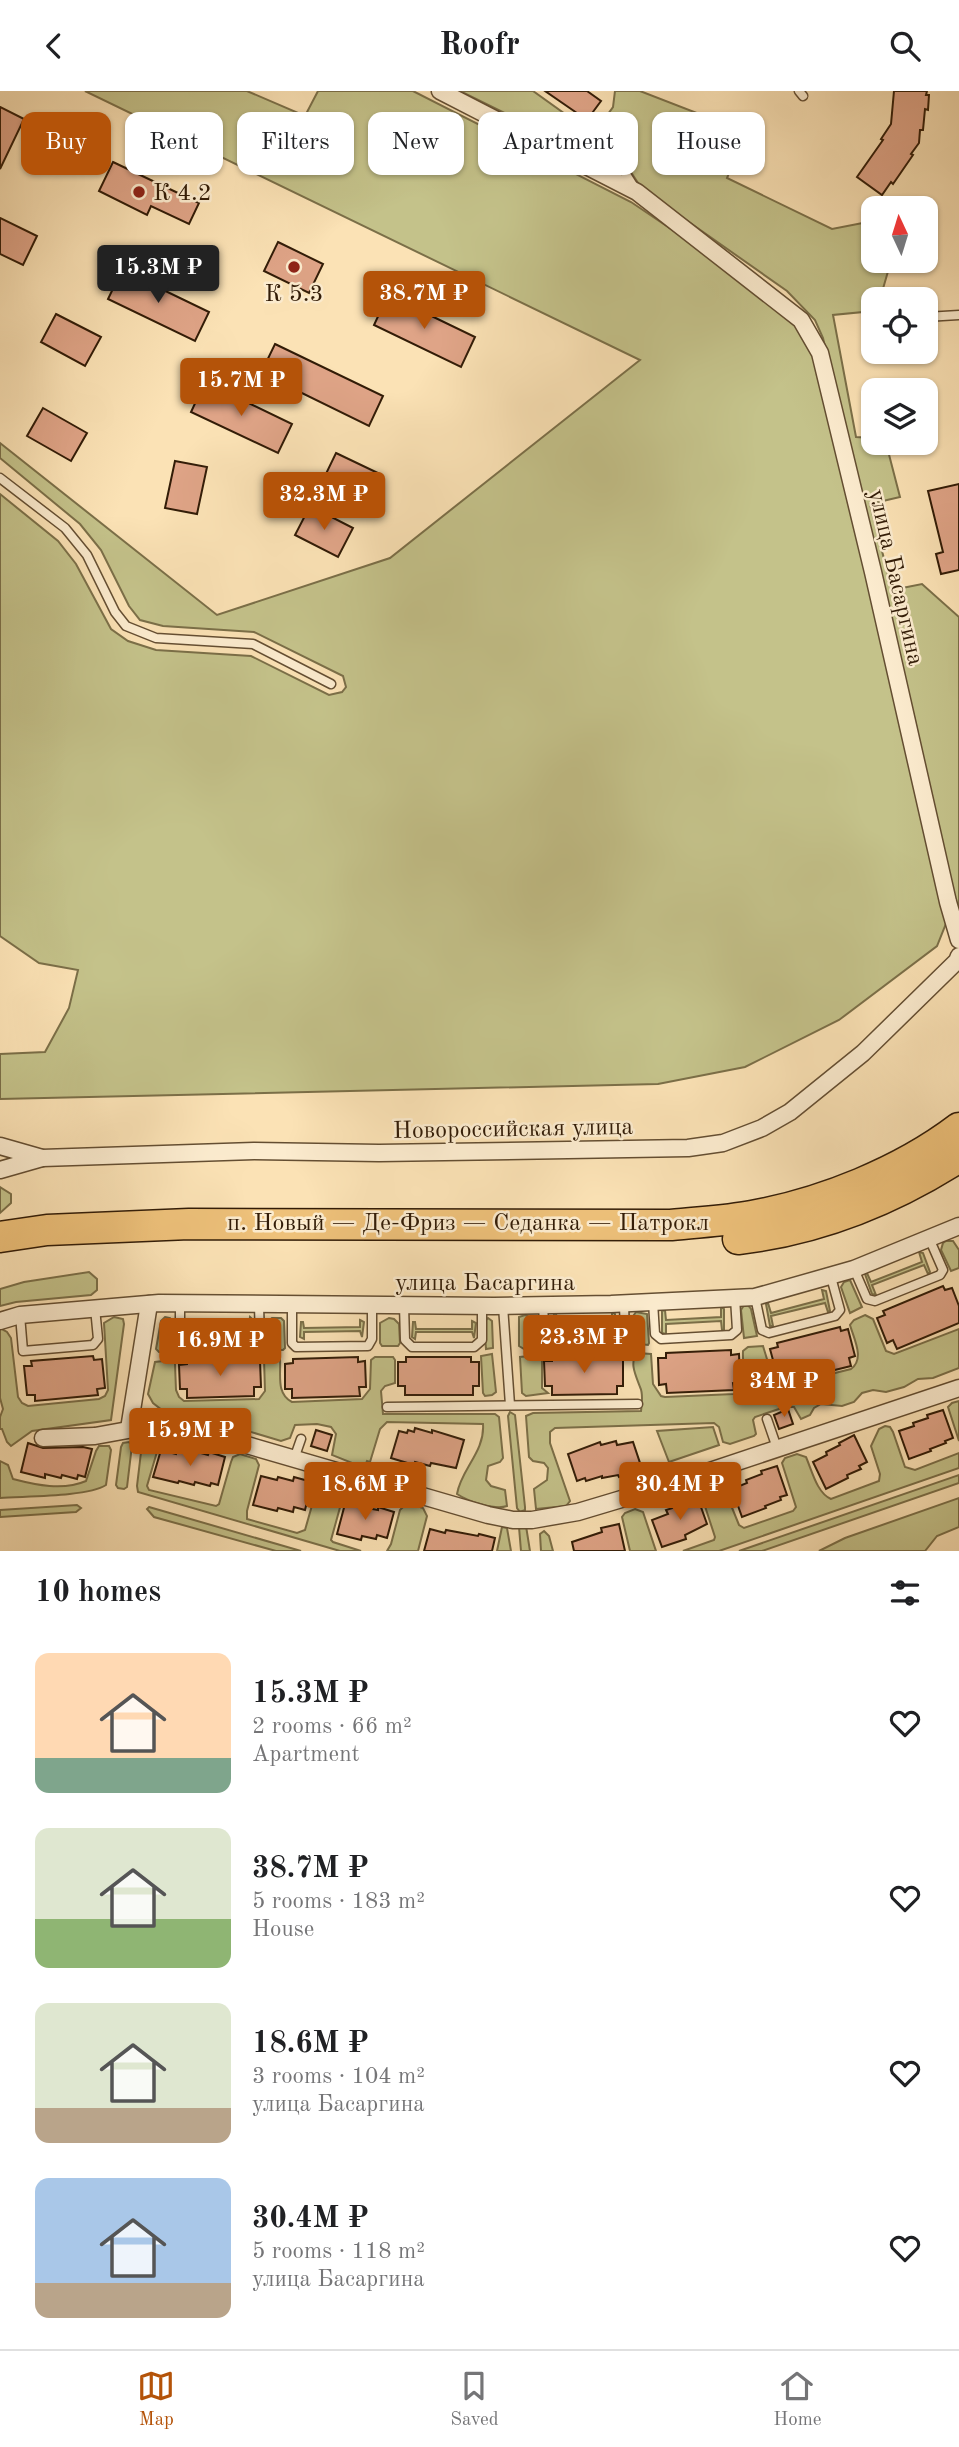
<!DOCTYPE html>
<html lang="en">
<head>
<meta charset="utf-8">
<style>
	:root { --surface:#fff; --page:#f2f2f2; --text:#202124; --muted:#757577; --line:#e0e0e0; --accent:#b45309 }
	body { margin:0; font-family:"Old Standard TT",serif; background:var(--page); color:var(--text); height:100vh; display:flex; flex-direction:column; font-size:26px; white-space:nowrap }
	* { box-sizing:border-box; margin:0 }
	p { font-size:23px; color:var(--muted) }
	.icon { flex:none; width:38px; height:38px; fill:none; stroke:currentColor; stroke-width:2; stroke-linecap:round; stroke-linejoin:round }
	.map { position:relative; height:1460px; overflow:hidden }
	.details { display:flex; flex-direction:column; background:var(--surface); flex:1 }
	.details>* { flex:none }
	.hud { position:absolute; left:21px; top:21px; width:917px; height:63px; display:flex; gap:14px }
	.needle { width:46px; rotate:356deg }
	.controls { position:absolute; left:861px; top:105px; display:grid; gap:14px }
	.controls a { display:grid; place-items:center; width:77px; height:77px; border-radius:14px; background:var(--surface); box-shadow:0 2px 5px #0004; font-size:35px }
	.price { position:absolute; translate:-50% -60px; padding:0 16px; border-radius:7px; background:var(--accent); color:#fff; font-size:23px; line-height:46px; filter:drop-shadow(0 2px 4px #0008) }
	.price::after { content:''; position:absolute; left:50%; top:42px; width:21px; height:16px; margin-left:-10px; background:inherit; clip-path:polygon(0 0,100% 0,50% 100%) }
	.price.selected { background:#222; color:#fff }
	ul { padding:0; list-style:none }
	li { display:flex; align-items:center; gap:21px; height:175px; padding:0 35px }
	li span { display:grid; place-items:center; flex:none; width:196px; height:140px; border-radius:14px; color:#555 }
	li>.icon { margin-inline-start:auto }
	span .icon { width:84px; height:84px; fill:#fffc; stroke-width:1 }
	li b { font-size:30px }
	h2 { display:flex; justify-content:space-between; align-items:center; height:84px; padding:0 35px; font-size:30px }
	.tag { padding:0 24px; border-radius:14px; background:var(--surface); box-shadow:0 2px 5px #0004; font-size:24px; line-height:63px }
	.tag.selected { background:var(--accent); color:#fff }
	header { display:flex; justify-content:space-between; align-items:center; height:91px; padding:0 35px; background:var(--surface); font-size:32px; font-weight:700 }
	.dock { display:flex; justify-content:space-around; align-items:center; height:98px; border-top:2px solid var(--line); background:var(--surface); font-size:19px; color:var(--muted) }
	.dock a { display:grid; justify-items:center; gap:4px }
	.dock .selected { color:var(--accent) }
	.map>svg:first-child { display:block }
	.green { fill:#c4c28a; stroke:#7b6f48; stroke-width:2 }
	.building { fill:#dfa487; stroke:#321c07; stroke-width:2 }
	.lines { fill:none; stroke-linecap:round; stroke-linejoin:round }
	.lane-casing { stroke:#644e32; stroke-width:11 }
	.street-casing { stroke:#644e32; stroke-width:19 }
	.highway-casing { stroke:#321c07; stroke-width:33 }
	.lane { stroke:#fceccf; stroke-width:8 }
	.street { stroke:#fceccf; stroke-width:16 }
	.highway { stroke:#eec17a; stroke-width:30 }
	.poi-dot { fill:#8f2418; stroke:#fceccf; stroke-width:2.5 }
	.labels { text-anchor:middle; stroke-width:5; stroke-linejoin:round; paint-order:stroke }
	.poi-label { font-size:24px; fill:#321c07; stroke:#fceccf; text-anchor:start }
	.street-label { font-size:24px; fill:#321c07; stroke:#fceccf }
</style>
</head>
<body>
<header><svg class="icon" aria-label="back" viewBox="0 0 24 24"><path d="M15 5l-7 7 7 7"/></svg>Roofr<svg class="icon" aria-label="search" viewBox="0 0 24 24"><circle cx="10" cy="10" r="6"/><path d="M15 15l6 6"/></svg></header>
<div class="map">
<svg width="959" height="1460" viewBox="0 0 959 1460">
	<rect width="100%" height="100%" fill="#fbe2b5"/>
	<filter id="stains"><feTurbulence type="fractalNoise" baseFrequency=".00286" numOctaves="4"/><feColorMatrix values="0 0 0 0 .2 0 0 0 0 .09 0 0 0 0 .02 0 0 0 .5 -.17"/></filter>
	<radialGradient id="worn" r=".72"><stop offset=".6" stop-color="#630" stop-opacity="0"/><stop offset="1" stop-color="#630" stop-opacity=".3"/></radialGradient>
	<g class="green">
		<polygon points="85,0 247,0 305,25 318,0 413,0 631,111 763,200 798,233 815,259 951,820 937,855 839,929 745,976 658,993 0,1008 0,963 45,961 69,917 78,879 39,872 0,845 0,403 58,450 76,473 111,538 128,550 156,559 251,565 329,604 342,601 346,596 343,585 254,541 163,535 140,529 129,515 101,459 80,433 0,367 0,352 217,524 390,467 640,269"/>
		<polygon points="460,0 533,0 579,33 594,57 594,62 586,62"/>
		<polygon points="615,0 640,0 746,41 727,87 832,138 873,130 873,170 891,170 880,208 873,208 873,220 833,224 856,346 873,347 873,352 886,352 900,406 870,413 892,499 922,493 959,526 959,821 950,793 916,634 823,247 815,229 787,200 642,98 600,34 613,16"/>
		<polygon points="0,1096 11,1103 11,1112 0,1122"/>
		<polygon points="946,1150 953,1150 959,1159 959,1177 951,1180 941,1159 943,1152"/>
		<polygon points="919,1161 923,1162 930,1181 928,1183 924,1174 872,1194 876,1204 872,1203 865,1183 867,1182 871,1191 922,1171"/>
		<polygon points="89,1181 97,1188 97,1199 91,1204 16,1211 0,1215 0,1198 24,1191"/>
		<polygon points="850,1189 862,1216 850,1222 841,1196 844,1191"/>
		<polygon points="822,1199 826,1200 830,1220 828,1221 825,1212 771,1225 773,1235 770,1235 766,1213 768,1212 771,1222 824,1208"/>
		<polygon points="747,1213 751,1218 757,1245 744,1247 741,1219 744,1214"/>
		<polygon points="721,1216 724,1218 724,1239 722,1239 721,1230 666,1233 666,1243 662,1242 662,1220 665,1219 666,1229 721,1226"/>
		<polygon points="612,1221 615,1223 615,1244 613,1244 612,1234 557,1235 556,1245 553,1244 554,1222 556,1222 557,1232 612,1231"/>
		<polygon points="636,1221 647,1223 649,1252 648,1254 632,1252 631,1228"/>
		<polygon points="525,1224 535,1228 538,1254 535,1257 524,1258 519,1255 519,1226"/>
		<path d="M 865,1224 L 873,1228 L 886,1260 L 894,1263 L 959,1238 L 959,1277 L 933,1287 L 918,1288 L 904,1296 L 886,1301 L 873,1299 L 862,1302 L 854,1311 L 842,1315 L 821,1313 L 814,1317 L 810,1324 L 801,1328 L 794,1316 L 785,1316 L 755,1326 L 753,1329 L 756,1343 L 754,1345 L 730,1353 L 723,1351 L 719,1336 L 714,1332 L 555,1337 L 550,1341 L 550,1352 L 570,1410 L 566,1415 L 536,1418 L 534,1398 L 547,1389 L 548,1377 L 544,1372 L 533,1370 L 529,1366 L 526,1325 L 533,1322 L 641,1320 C 642,1313 643,1302 640,1296 C 636,1285 629,1272 637,1262 L 651,1263 L 653,1293 L 661,1305 L 665,1306 L 734,1303 C 749,1294 742,1275 743,1260 L 748,1256 L 763,1255 L 774,1291 L 783,1295 L 851,1278 C 865,1268 854,1248 850,1234 L 854,1229 Z"/>
		<polygon points="114,1226 123,1228 124,1233 111,1329 32,1340 11,1355 7,1351 2,1338 0,1338 0,1326 3,1318 0,1307 0,1237 7,1241 11,1247 18,1306 22,1312 28,1315 99,1308 105,1305 108,1299 104,1232"/>
		<polygon points="165,1226 170,1227 172,1232 172,1258 168,1261 159,1261 156,1258 161,1230"/>
		<polygon points="250,1226 252,1228 253,1241 250,1243 249,1237 191,1238 191,1245 187,1243 188,1228 191,1228 191,1234 249,1233"/>
		<polygon points="272,1227 281,1227 284,1230 285,1257 283,1259 269,1259 267,1256 267,1231"/>
		<polygon points="389,1227 394,1228 399,1233 400,1252 398,1255 382,1255 380,1252 380,1232"/>
		<polygon points="488,1227 492,1230 493,1257 486,1258 484,1231"/>
		<polygon points="360,1229 364,1231 362,1246 360,1240 304,1241 304,1248 300,1246 301,1231 303,1231 304,1237 360,1236"/>
		<polygon points="472,1230 476,1232 474,1247 472,1241 416,1241 415,1248 412,1246 413,1231 415,1231 416,1238 472,1238"/>
		<polygon points="492,1263 496,1301 492,1304 485,1305 483,1302 481,1265"/>
		<polygon points="539,1264 542,1268 542,1297 548,1302 526,1305 522,1302 520,1266"/>
		<path d="M 266,1266 L 280,1268 C 281,1284 276,1303 292,1311 L 362,1308 L 370,1298 L 371,1269 L 375,1266 L 393,1266 L 395,1269 L 395,1292 L 385,1295 L 381,1300 L 383,1323 L 495,1323 L 499,1326 L 503,1367 L 500,1371 L 488,1375 L 486,1389 L 491,1395 L 505,1399 L 507,1415 C 495,1419 469,1411 457,1403 C 461,1378 485,1361 483,1333 L 387,1331 L 380,1338 L 370,1371 L 367,1370 L 365,1375 L 362,1376 L 332,1364 L 336,1343 L 331,1336 L 317,1333 L 295,1334 L 290,1347 L 281,1350 L 228,1334 L 162,1319 L 153,1312 L 148,1303 L 155,1271 L 172,1269 L 175,1273 L 176,1299 L 179,1306 L 184,1310 L 259,1308 L 265,1300 L 264,1268 Z"/>
		<polygon points="959,1310 959,1350 948,1316 952,1312"/>
		<polygon points="510,1321 515,1324 525,1416 525,1419 520,1421 517,1417 508,1325"/>
		<path d="M 885,1335 L 890,1336 L 893,1341 L 905,1376 L 915,1379 L 959,1362 L 959,1377 L 719,1460 L 683,1460 L 714,1449 L 715,1446 L 702,1406 C 700,1394 708,1393 718,1390 L 722,1392 L 739,1434 L 744,1437 L 793,1420 L 796,1416 L 782,1372 L 785,1367 L 797,1363 L 806,1366 C 812,1380 817,1402 831,1408 L 879,1390 L 880,1383 L 871,1355 L 879,1338 Z"/>
		<polygon points="713,1336 719,1354 669,1371 657,1340"/>
		<path d="M 155,1349 L 159,1354 L 147,1395 L 149,1399 L 216,1415 L 219,1413 L 231,1371 L 233,1366 L 240,1363 L 256,1368 L 259,1374 L 247,1420 L 247,1428 L 297,1442 L 305,1439 L 319,1390 C 325,1386 336,1390 342,1394 L 344,1402 L 331,1449 L 333,1451 L 361,1460 L 340,1460 L 138,1401 L 137,1395 L 142,1353 L 146,1350 Z"/>
		<polygon points="129,1351 132,1354 127,1396 124,1398 118,1397 116,1394 121,1356 123,1352"/>
		<path d="M 99,1355 L 109,1355 L 111,1359 L 106,1394 C 87,1406 25,1405 0,1407 L 0,1370 L 8,1374 L 13,1388 C 36,1394 63,1400 86,1390 L 96,1360 Z"/>
		<polygon points="959,1384 959,1392 762,1460 739,1460"/>
		<polygon points="959,1407 959,1436 937,1445 925,1460 819,1460 845,1447"/>
		<polygon points="411,1413 423,1417 427,1425 418,1460 387,1460 391,1453 400,1419 404,1415"/>
		<polygon points="77,1414 81,1417 76,1421 0,1426 0,1419"/>
		<polygon points="149,1416 301,1460 276,1460 154,1426 147,1418"/>
		<polygon points="635,1418 643,1421 656,1460 630,1460 622,1426 625,1422"/>
		<polygon points="526,1435 530,1460 521,1460 519,1436"/>
		<polygon points="502,1436 507,1437 511,1460 497,1460"/>
		<polygon points="544,1440 549,1445 553,1460 541,1460 540,1443"/>
	</g>
	<g class="building">
		<polygon points="545,0 587,0 601,10 587,29"/>
		<polygon points="894,0 927,0 926,4 929,4 928,19 925,18 923,39 920,39 919,52 911,63 913,64 893,93 891,91 882,104 857,86 883,49 881,48 891,33"/>
		<polygon points="0,16 24,28 0,78"/>
		<polygon points="113,71 199,112 189,133 151,115 147,124 99,100"/>
		<polygon points="0,127 37,145 23,174 0,163"/>
		<polygon points="278,151 323,173 309,202 264,180"/>
		<polygon points="122,179 209,221 195,250 108,208"/>
		<polygon points="388,204 475,246 461,276 374,234"/>
		<polygon points="56,223 101,246 85,275 41,251"/>
		<polygon points="275,253 383,305 369,335 261,282"/>
		<polygon points="205,291 292,333 278,362 191,321"/>
		<polygon points="43,317 87,342 71,370 27,345"/>
		<polygon points="336,362 380,383 366,412 322,391"/>
		<polygon points="175,370 207,376 197,423 165,417"/>
		<polygon points="959,393 959,479 941,483 936,463 943,461 928,400"/>
		<polygon points="310,415 353,437 338,466 295,444"/>
		<polygon points="943,1195 945,1199 952,1197 959,1215 959,1232 897,1258 893,1249 887,1252 877,1227 885,1224 883,1220"/>
		<polygon points="840,1236 841,1240 848,1238 855,1265 849,1267 851,1275 786,1291 783,1282 777,1284 770,1258 778,1256 777,1252"/>
		<polygon points="731,1259 731,1264 739,1263 740,1291 733,1292 734,1299 667,1302 666,1293 659,1294 658,1267 666,1267 666,1262"/>
		<polygon points="604,1264 615,1264 615,1268 623,1268 623,1295 617,1295 617,1303 552,1304 552,1295 545,1295 544,1270 552,1270 552,1266"/>
		<polygon points="93,1265 94,1269 102,1268 105,1297 97,1298 98,1304 35,1310 35,1304 27,1304 24,1275 32,1275 31,1270"/>
		<polygon points="252,1266 252,1271 260,1270 261,1296 254,1296 254,1305 187,1307 187,1298 180,1298 179,1274 187,1273 187,1269"/>
		<polygon points="358,1266 358,1271 365,1270 366,1296 359,1296 360,1305 292,1307 292,1298 285,1298 285,1273 293,1272 293,1268"/>
		<polygon points="406,1266 471,1266 471,1271 479,1271 479,1295 473,1295 473,1304 405,1304 405,1295 398,1295 398,1271 406,1271"/>
		<polygon points="788,1318 793,1333 779,1338 774,1324"/>
		<polygon points="943,1319 953,1347 945,1350 946,1352 930,1358 931,1360 909,1368 899,1340 914,1335 913,1332 928,1327 927,1324"/>
		<polygon points="415,1337 432,1342 432,1339 464,1349 456,1377 431,1372 430,1375 415,1371 414,1374 391,1367 399,1340 407,1342 408,1339 414,1341"/>
		<polygon points="316,1339 332,1344 327,1360 311,1355"/>
		<polygon points="854,1344 867,1371 859,1375 861,1378 847,1384 848,1387 826,1398 813,1371 827,1364 826,1361 840,1354 839,1352"/>
		<polygon points="616,1350 617,1354 633,1351 642,1378 619,1386 618,1384 602,1387 602,1385 586,1390 585,1387 577,1390 568,1363 600,1351 601,1354"/>
		<polygon points="28,1352 43,1357 83,1356 92,1358 85,1386 78,1384 77,1388 62,1384 61,1387 45,1383 45,1387 21,1381"/>
		<polygon points="177,1358 193,1363 194,1360 208,1364 209,1361 225,1366 218,1394 211,1392 210,1395 195,1391 194,1394 179,1390 178,1392 153,1386 161,1359 176,1363"/>
		<polygon points="777,1375 787,1404 780,1406 781,1409 765,1415 766,1417 742,1426 732,1398 747,1392 746,1389 762,1383 761,1380"/>
		<polygon points="261,1385 277,1389 278,1386 293,1390 294,1386 312,1391 305,1419 294,1416 293,1421 278,1417 277,1420 253,1414"/>
		<polygon points="697,1405 707,1433 685,1444 686,1448 662,1456 652,1429 668,1423 666,1419 682,1414 680,1411"/>
		<polygon points="345,1413 378,1419 378,1416 394,1421 387,1447 377,1444 376,1448 362,1445 361,1449 337,1443"/>
		<polygon points="619,1433 625,1460 574,1460 572,1451 602,1441 601,1437"/>
		<polygon points="430,1438 445,1442 446,1439 478,1445 479,1443 495,1447 492,1460 424,1460"/>
	</g>
	<g class="lines">
		<g class="lane-casing">
			<g id="lane">
				<polyline points="799,0 803,5"/>
				<polyline points="594,33 634,96"/>
				<polyline points="926,226 959,224"/>
				<polyline points="0,387 65,437 87,464 115,521 126,535 156,547 253,553 331,593"/>
				<polyline points="854,1178 867,1208 875,1210 940,1184 943,1179 929,1147"/>
				<polyline points="755,1206 762,1239 769,1242 835,1225 840,1219 831,1186"/>
				<polyline points="653,1211 655,1243 661,1248 731,1244 737,1239 735,1207"/>
				<polyline points="180,1212 180,1252 186,1259 254,1257 260,1250 259,1214"/>
				<polyline points="292,1214 292,1252 296,1256 368,1255 372,1248 372,1214"/>
				<polyline points="404,1214 405,1249 412,1256 474,1256 482,1249 482,1215"/>
				<polyline points="503,1215 510,1314"/>
				<polyline points="543,1215 545,1247 552,1251 620,1250 625,1244 624,1213"/>
				<polyline points="20,1224 23,1260 93,1254 98,1248 95,1217"/>
				<polyline points="387,1316 638,1313"/>
				<polyline points="767,1328 777,1357"/>
				<polyline points="294,1368 301,1348"/>
			</g>
		</g>
		<g class="street-casing">
			<g id="street">
				<polyline points="440,0 637,101 801,229 820,262 873,481 948,811 959,849"/>
				<polyline points="0,1055 42,1067 254,1060 379,1062 688,1057 723,1052 762,1037 790,1021 863,962 957,870 959,865"/>
				<polyline points="0,1079 42,1067"/>
				<polyline points="0,1230 20,1224 159,1212 494,1215 611,1213 755,1206 854,1178 959,1135"/>
				<polyline points="129,1338 149,1213"/>
				<polyline points="43,1347 95,1345 139,1337 177,1337 226,1348 488,1424 513,1429 532,1429 578,1421 665,1395 959,1297"/>
			</g>
		</g>
		<g class="highway-casing">
			<g id="highway">
				<path d="M 0,1146 L 47,1139 L 189,1133 L 671,1134 C 698,1131 726,1130 752,1125 C 823,1112 901,1081 959,1037"/>
				<path d="M 738,1148 C 817,1139 892,1109 959,1066"/>
			</g>
		</g>
		<use href="#lane" class="lane"/>
		<use href="#street" class="street"/>
		<use href="#highway" class="highway"/>
	</g>
	<g class="poi-dot">
		<circle cx="139" cy="101" r="7"/>
		<circle cx="294" cy="176" r="7"/>
	</g>
	<g class="labels">
		<g class="poi-label">
			<text x="153" y="109">К 4.2</text>
			<text x="294" y="210" text-anchor="middle">К 5.3</text>
		</g>
		<g class="street-label">
			<text transform="translate(897 486) rotate(77)" y="8">улица Басаргина</text>
			<text transform="translate(513 1037) rotate(-1)" y="8">Новороссийская улица</text>
			<text x="468" y="1139">п. Новый — Де-Фриз — Седанка — Патрокл</text>
			<text x="485" y="1199">улица Басаргина</text>
		</g>
	</g>
	<rect width="100%" height="100%" filter="url(#stains)"/>
	<rect width="100%" height="100%" fill="url(#worn)"/>
</svg>
<div class="controls">
<a><svg class="needle" viewBox="-14 -14 28 28"><path d="M0-13l5 13h-10z" fill="#e53935"/><path d="M0 13l5-13h-10z" fill="#757577"/></svg></a>
<a><svg class="icon" aria-label="locate" viewBox="0 0 24 24"><circle cx="12" cy="12" r="6"/><path d="M12 2v4M12 18v4M2 12h4M18 12h4"/></svg></a>
<a><svg class="icon" aria-label="layers" viewBox="0 0 24 24"><path d="M12 4l9 5-9 5-9-5zM3 14l9 5 9-5"/></svg></a>
</div>
<b class="price selected" style="left:158px;top:214px">15.3M ₽</b>
<b class="price" style="left:424px;top:240px">38.7M ₽</b>
<b class="price" style="left:241px;top:327px">15.7M ₽</b>
<b class="price" style="left:324px;top:441px">32.3M ₽</b>
<b class="price" style="left:584px;top:1284px">23.3M ₽</b>
<b class="price" style="left:220px;top:1287px">16.9M ₽</b>
<b class="price" style="left:784px;top:1328px">34M ₽</b>
<b class="price" style="left:190px;top:1377px">15.9M ₽</b>
<b class="price" style="left:365px;top:1431px">18.6M ₽</b>
<b class="price" style="left:680px;top:1431px">30.4M ₽</b>
<div class="hud">
<a class="tag selected">Buy</a>
<a class="tag">Rent</a>
<a class="tag">Filters</a>
<a class="tag">New</a>
<a class="tag">Apartment</a>
<a class="tag">House</a>
</div>
</div>
<section class="details">
<h2>10 homes<svg class="icon" aria-label="filters" viewBox="0 0 24 24"><path d="M4 7h16M4 17h16"/><circle cx="9" cy="7" r="2"/><circle cx="15" cy="17" r="2"/></svg></h2>
<ul>
<li><span style="background:linear-gradient(#ffd9b3 75%,#7fa58c 0)"><svg class="icon" aria-label="home" viewBox="0 0 24 24"><path d="M3 11l9-7 9 7M6 9v11h12V9"/></svg></span><div><b>15.3M ₽</b><p>2 rooms · 66 m²</p><p>Apartment</p></div><svg class="icon" aria-label="heart" viewBox="0 0 24 24"><path d="M12 20l-8-8c-3-5 5-10 8-4 3-6 11-1 8 4z"/></svg></li>
<li><span style="background:linear-gradient(#dfe7d0 65%,#8fb573 0)"><svg class="icon" aria-label="home" viewBox="0 0 24 24"><path d="M3 11l9-7 9 7M6 9v11h12V9"/></svg></span><div><b>38.7M ₽</b><p>5 rooms · 183 m²</p><p>House</p></div><svg class="icon" aria-label="heart" viewBox="0 0 24 24"><path d="M12 20l-8-8c-3-5 5-10 8-4 3-6 11-1 8 4z"/></svg></li>
<li><span style="background:linear-gradient(#dfe7d0 75%,#b9a48a 0)"><svg class="icon" aria-label="home" viewBox="0 0 24 24"><path d="M3 11l9-7 9 7M6 9v11h12V9"/></svg></span><div><b>18.6M ₽</b><p>3 rooms · 104 m²</p><p>улица Басаргина</p></div><svg class="icon" aria-label="heart" viewBox="0 0 24 24"><path d="M12 20l-8-8c-3-5 5-10 8-4 3-6 11-1 8 4z"/></svg></li>
<li><span style="background:linear-gradient(#a9c7e8 75%,#b9a48a 0)"><svg class="icon" aria-label="home" viewBox="0 0 24 24"><path d="M3 11l9-7 9 7M6 9v11h12V9"/></svg></span><div><b>30.4M ₽</b><p>5 rooms · 118 m²</p><p>улица Басаргина</p></div><svg class="icon" aria-label="heart" viewBox="0 0 24 24"><path d="M12 20l-8-8c-3-5 5-10 8-4 3-6 11-1 8 4z"/></svg></li>
</ul>
</section>
<nav class="dock">
<a class="selected"><svg class="icon" aria-label="map" viewBox="0 0 24 24"><path d="M3 6l6-2 6 2 6-2v14l-6 2-6-2-6 2zM9 4v14M15 6v14"/></svg>Map</a>
<a><svg class="icon" aria-label="saved" viewBox="0 0 24 24"><path d="M7 4h10v16l-5-4-5 4z"/></svg>Saved</a>
<a><svg class="icon" aria-label="home" viewBox="0 0 24 24"><path d="M3 11l9-7 9 7M6 9v11h12V9"/></svg>Home</a>
</nav>
</body>
</html>
